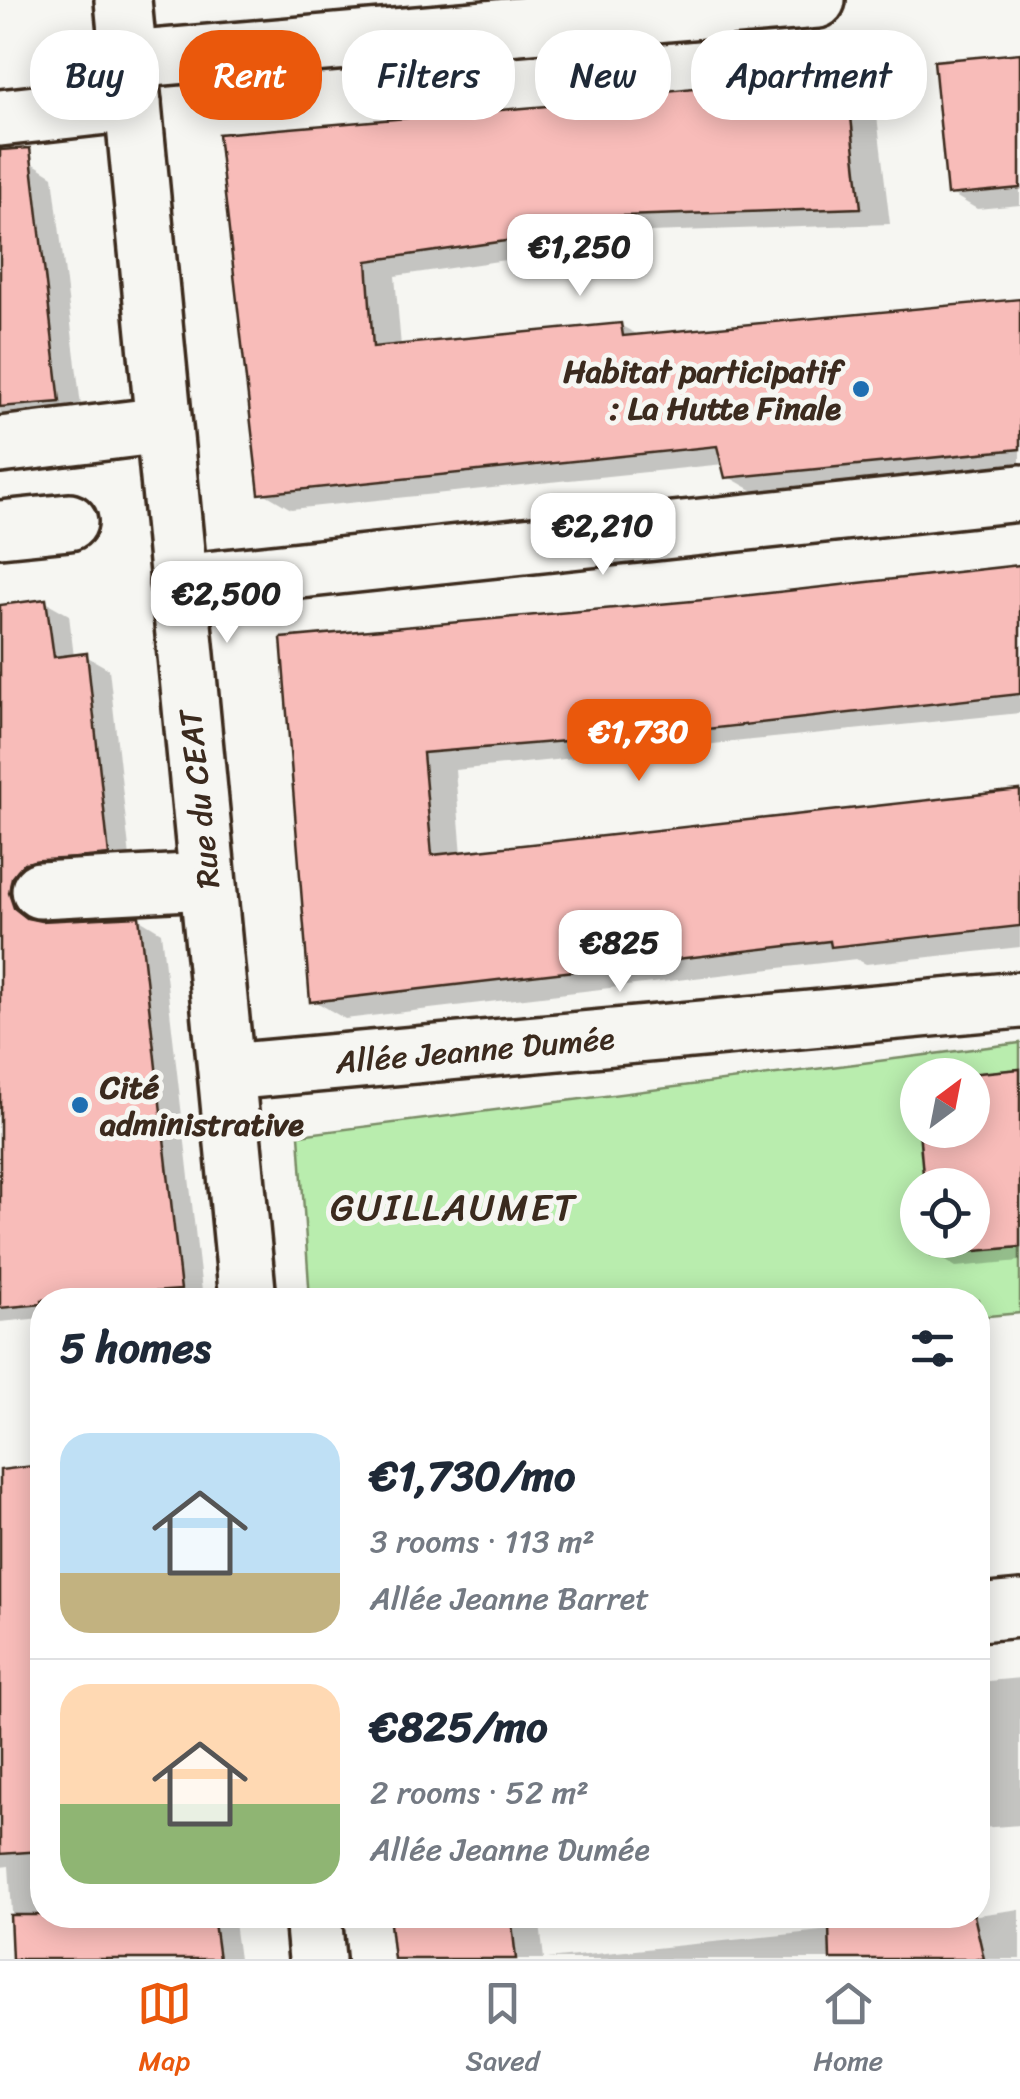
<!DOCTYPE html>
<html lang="en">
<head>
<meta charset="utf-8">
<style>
	:root { --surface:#fff; --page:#f6f6f7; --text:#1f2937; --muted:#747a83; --line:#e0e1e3; --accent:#ea580c }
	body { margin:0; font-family:Sriracha,sans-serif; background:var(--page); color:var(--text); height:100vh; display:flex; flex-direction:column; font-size:38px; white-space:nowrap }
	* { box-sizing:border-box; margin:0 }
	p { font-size:32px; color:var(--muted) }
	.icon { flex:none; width:55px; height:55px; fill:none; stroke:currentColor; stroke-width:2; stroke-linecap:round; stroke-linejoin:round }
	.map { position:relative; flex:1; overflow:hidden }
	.details { position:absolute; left:30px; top:1288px; width:960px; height:640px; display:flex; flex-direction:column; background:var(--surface); border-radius:40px; box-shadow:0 5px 25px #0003 }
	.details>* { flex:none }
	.banner { position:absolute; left:30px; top:30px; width:960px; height:90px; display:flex; gap:20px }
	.needle { width:65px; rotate:32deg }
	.fabs { position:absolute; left:900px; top:1058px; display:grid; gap:20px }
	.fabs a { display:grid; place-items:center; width:90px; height:90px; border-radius:50%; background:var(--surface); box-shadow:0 5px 25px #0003; font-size:50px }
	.price { position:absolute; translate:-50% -85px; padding:0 22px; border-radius:20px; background:#fff; color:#222; font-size:32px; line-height:65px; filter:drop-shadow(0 2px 5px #0008) }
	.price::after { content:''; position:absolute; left:50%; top:60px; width:30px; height:22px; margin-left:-15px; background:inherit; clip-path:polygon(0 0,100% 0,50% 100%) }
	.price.selected { background:var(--accent); color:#fff }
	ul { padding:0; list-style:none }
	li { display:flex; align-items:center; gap:30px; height:250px; padding:0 30px }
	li+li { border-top:2px solid var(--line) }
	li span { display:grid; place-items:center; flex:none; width:280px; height:200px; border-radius:30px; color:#555 }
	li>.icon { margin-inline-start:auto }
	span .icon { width:120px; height:120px; fill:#fffc; stroke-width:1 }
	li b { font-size:42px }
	h2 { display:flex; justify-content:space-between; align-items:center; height:120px; padding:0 30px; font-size:42px }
	.tag { padding:0 35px; border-radius:40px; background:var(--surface); box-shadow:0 5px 25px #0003; font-size:35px; line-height:90px }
	.tag.selected { background:var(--accent); color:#fff }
	.tabs { display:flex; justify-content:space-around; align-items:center; height:140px; border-top:2px solid var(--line); background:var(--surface); font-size:28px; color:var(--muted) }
	.tabs a { display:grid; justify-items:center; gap:5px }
	.tabs .selected { color:var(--accent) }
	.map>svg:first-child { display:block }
	.green { fill:#b9edae; stroke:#7a8c66; stroke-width:2.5; fill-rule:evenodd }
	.shadow { fill:#0003 }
	.building { fill:#f8bcb9; stroke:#3b2a1e; stroke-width:2.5 }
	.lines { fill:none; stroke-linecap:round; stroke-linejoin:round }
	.minor-casing { stroke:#3b2a1e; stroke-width:62 }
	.minor { stroke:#f6f6f2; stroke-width:55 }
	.poi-dot { fill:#1f6fb2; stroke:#f6f6f2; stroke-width:4 }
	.labels { text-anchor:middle; stroke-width:10; stroke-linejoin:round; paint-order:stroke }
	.poi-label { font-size:32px; font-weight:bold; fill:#3b2a1e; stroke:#f6f6f2; text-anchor:end }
	.street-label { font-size:32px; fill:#3b2a1e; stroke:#f6f6f2 }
	.quarter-label { font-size:38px; letter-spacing:2.5px; fill:#3b2a1e; stroke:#f6f6f2 }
</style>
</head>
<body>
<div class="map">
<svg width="1020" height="1959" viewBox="0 0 1020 1959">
	<rect width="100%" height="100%" fill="#f6f6f2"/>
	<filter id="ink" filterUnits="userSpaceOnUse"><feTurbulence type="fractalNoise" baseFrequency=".01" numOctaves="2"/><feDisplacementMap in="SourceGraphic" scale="20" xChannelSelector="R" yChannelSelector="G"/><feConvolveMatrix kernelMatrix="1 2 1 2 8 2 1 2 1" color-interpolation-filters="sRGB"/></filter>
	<g filter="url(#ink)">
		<path class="green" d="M 1020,1043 L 1020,1313 L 978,1317 L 978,1300 L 310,1300 L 299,1135 ZM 918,1075 L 972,1075 L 972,1130 L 918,1130 ZM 918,1185 L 972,1185 L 972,1240 L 918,1240 Z"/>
		<g class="shadow">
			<polygon points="1020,56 1020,205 977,209 950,193"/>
			<polygon points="845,74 874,91 890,224 621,233 623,243 395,276 401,347 620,325 640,336 1020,302 1020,468 757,493 727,476 724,464 291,509 262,492 221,136 635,101"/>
			<polygon points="31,162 53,176 82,414 0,421 0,163"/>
			<polygon points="1020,568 1020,713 455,770 462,855 1020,793 1020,947 866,964 856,959 345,1019 313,1000 284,640 715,602"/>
			<polygon points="46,602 69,615 74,657 86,656 109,669 131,867 31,907 37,923 138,918 161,932 203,1300 42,1300 42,1318 0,1322 0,607"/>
			<polygon points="1020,1071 1020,1261 956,1267 934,1254 932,1240 972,1240 972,1185 927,1185 921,1130 972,1130"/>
			<polygon points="42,1468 42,1915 233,1915 239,1959 15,1959 9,1866 0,1867 0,1472"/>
			<polygon points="1020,1678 1020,1825 980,1828 978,1833 978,1682"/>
			<polygon points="1020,1909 1020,1959 547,1959 978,1915"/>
			<polygon points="391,1915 539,1915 544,1959 396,1959"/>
		</g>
		<g class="building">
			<polygon points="1020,53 1020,188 947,195 934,61"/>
			<polygon points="846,71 861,208 593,217 595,228 367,261 373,347 621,323 623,336 1020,299 1020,449 725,478 717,446 259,494 218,134 631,99 630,95"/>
			<polygon points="30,148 60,402 0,407 0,150"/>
			<polygon points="1020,565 1020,694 698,730 423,753 432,855 1020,790 1020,926 831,947 830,941 310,1002 281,638 715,599"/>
			<polygon points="46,599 54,657 87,653 109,855 24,863 12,877 9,893 14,908 27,918 41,921 139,916 181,1290 42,1300 42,1304 0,1308 0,605"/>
			<polygon points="1020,1069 1020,1247 931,1255 930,1240 972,1240 972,1185 924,1185 919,1130 972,1130 972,1075 958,1075"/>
			<polygon points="42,1465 42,1851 0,1854 0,1470"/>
			<polygon points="10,1915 213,1915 219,1959 12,1959"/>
			<polygon points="389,1915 511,1915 516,1959 394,1959"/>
			<polygon points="951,1915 974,1915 984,1959 830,1959 829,1926"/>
		</g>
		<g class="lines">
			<g class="minor-casing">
				<g id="minor">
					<polyline points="123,0 248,1300"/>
					<polyline points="129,60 817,0"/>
					<polyline points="0,118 133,103"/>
					<polyline points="0,445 163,425"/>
					<polyline points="0,529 69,522"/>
					<polyline points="178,583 1020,493"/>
					<polyline points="40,890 207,881"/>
					<polyline points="228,1072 1020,1000"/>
					<polyline points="978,1613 1020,1609"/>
					<polyline points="313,1915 317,1959"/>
				</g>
			</g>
			<use href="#minor" class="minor"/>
		</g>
	</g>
	<g class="poi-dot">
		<circle cx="861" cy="389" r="10"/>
		<circle cx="80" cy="1105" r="10"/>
	</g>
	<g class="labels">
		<g class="poi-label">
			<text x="841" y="382">Habitat participatif<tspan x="841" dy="37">: La Hutte Finale</tspan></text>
			<text x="100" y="1098" text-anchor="start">Cité<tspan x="100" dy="37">administrative</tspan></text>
		</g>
		<g class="street-label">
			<text transform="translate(199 799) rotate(-96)" y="11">Rue du CEAT</text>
			<text transform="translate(475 1050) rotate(-5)" y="11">Allée Jeanne Dumée</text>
		</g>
		<g class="quarter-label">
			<text x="454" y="1220">GUILLAUMET</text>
		</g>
	</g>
</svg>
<div class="fabs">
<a><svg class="needle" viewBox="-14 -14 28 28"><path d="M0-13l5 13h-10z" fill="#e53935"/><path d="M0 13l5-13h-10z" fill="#747a83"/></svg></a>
<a><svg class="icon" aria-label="locate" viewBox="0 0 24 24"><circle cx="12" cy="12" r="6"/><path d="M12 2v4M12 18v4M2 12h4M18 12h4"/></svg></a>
</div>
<b class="price" style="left:580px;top:299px">€1,250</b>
<b class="price" style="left:603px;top:578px">€2,210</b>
<b class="price" style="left:227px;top:646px">€2,500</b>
<b class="price selected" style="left:639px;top:784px">€1,730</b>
<b class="price" style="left:620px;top:995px">€825</b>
<div class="banner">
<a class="tag">Buy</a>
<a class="tag selected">Rent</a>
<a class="tag">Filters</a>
<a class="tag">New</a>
<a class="tag">Apartment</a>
</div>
<section class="details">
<h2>5 homes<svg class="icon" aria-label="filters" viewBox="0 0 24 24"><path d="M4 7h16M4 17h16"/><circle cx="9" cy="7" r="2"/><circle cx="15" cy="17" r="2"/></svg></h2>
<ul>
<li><span style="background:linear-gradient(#bfe0f5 70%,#c2b280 0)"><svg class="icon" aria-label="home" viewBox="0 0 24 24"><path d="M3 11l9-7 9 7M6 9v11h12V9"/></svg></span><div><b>€1,730/mo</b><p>3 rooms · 113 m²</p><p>Allée Jeanne Barret</p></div></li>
<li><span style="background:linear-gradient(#ffd9b3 60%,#8fb573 0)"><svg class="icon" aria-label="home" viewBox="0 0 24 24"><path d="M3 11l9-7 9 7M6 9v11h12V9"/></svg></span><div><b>€825/mo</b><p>2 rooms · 52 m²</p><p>Allée Jeanne Dumée</p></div></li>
</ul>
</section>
</div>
<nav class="tabs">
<a class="selected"><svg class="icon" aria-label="map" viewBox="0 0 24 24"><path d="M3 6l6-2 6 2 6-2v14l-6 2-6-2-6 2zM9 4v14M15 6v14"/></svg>Map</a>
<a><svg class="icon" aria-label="saved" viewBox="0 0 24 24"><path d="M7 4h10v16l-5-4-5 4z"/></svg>Saved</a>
<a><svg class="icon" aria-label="home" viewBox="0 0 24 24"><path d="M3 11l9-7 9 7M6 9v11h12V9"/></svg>Home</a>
</nav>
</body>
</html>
